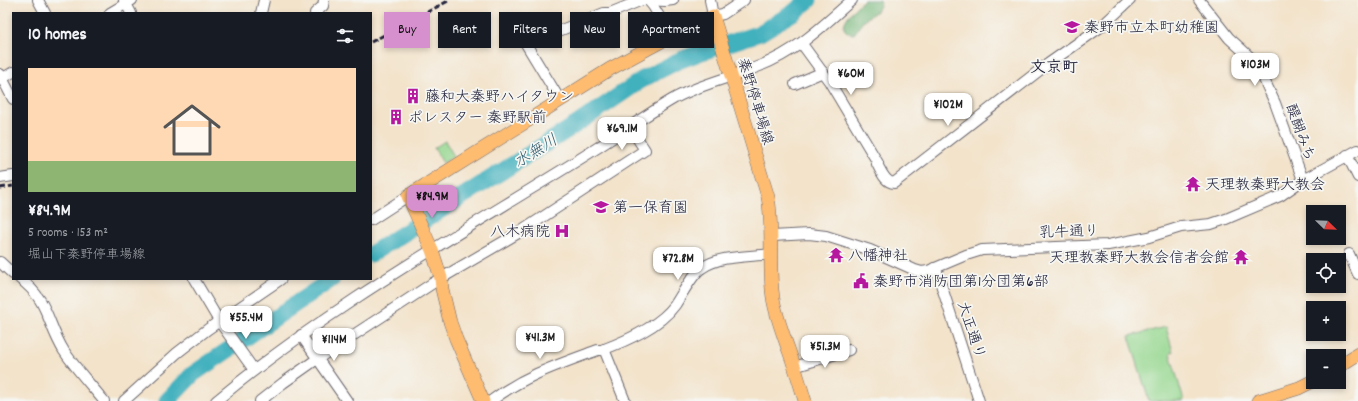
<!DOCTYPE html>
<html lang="en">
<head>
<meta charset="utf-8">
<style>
	:root { --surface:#171b24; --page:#242831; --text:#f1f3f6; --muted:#9ea1a6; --line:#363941; --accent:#d690ce }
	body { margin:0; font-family:Dekko,"Klee One",sans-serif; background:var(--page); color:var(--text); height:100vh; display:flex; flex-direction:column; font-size:15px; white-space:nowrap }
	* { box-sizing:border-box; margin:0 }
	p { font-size:13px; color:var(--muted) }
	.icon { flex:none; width:22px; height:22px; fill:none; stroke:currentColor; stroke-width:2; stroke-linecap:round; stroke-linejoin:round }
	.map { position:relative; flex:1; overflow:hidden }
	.sheet { position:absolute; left:12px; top:12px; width:360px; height:268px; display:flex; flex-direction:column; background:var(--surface); border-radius:0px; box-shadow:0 2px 6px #0003 }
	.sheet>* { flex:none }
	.hud { position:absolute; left:384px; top:12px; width:380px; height:36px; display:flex; gap:8px }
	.needle { width:26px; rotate:113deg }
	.controls { position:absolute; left:1306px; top:205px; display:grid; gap:8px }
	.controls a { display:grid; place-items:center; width:40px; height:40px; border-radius:0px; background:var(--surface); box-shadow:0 2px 6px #0003; font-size:20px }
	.price { position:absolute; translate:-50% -34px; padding:0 9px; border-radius:8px; background:#fff; color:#222; font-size:13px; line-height:26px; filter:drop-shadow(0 1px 2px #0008) }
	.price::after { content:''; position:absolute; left:50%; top:24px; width:12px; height:9px; margin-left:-6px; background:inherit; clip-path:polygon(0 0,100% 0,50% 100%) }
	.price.on { background:var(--accent); color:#111 }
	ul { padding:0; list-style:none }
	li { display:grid; align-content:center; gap:8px; height:212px; padding:0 16px }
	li+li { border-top:1px solid var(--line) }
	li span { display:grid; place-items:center; height:124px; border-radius:0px; color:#555 }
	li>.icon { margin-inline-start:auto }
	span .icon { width:72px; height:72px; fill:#fffc; stroke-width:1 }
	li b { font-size:17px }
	h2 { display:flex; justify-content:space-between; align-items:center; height:48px; padding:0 16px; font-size:17px }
	.tag { padding:0 14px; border-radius:0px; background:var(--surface); box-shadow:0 2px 6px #0003; font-size:14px; line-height:36px }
	.tag.on { background:var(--accent); color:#111 }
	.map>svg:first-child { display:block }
	.green { fill:#95d78f; stroke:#5c7c65 }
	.forest { fill:#78b87a; stroke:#4d6d5a }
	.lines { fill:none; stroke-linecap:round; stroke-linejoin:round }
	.river { stroke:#42b1be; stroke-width:17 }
	.minor-casing { stroke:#6b666d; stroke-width:12 }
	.major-casing { stroke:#6b666d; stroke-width:14 }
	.minor { stroke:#fff; stroke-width:10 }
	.major { stroke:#febc71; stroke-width:13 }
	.rail { stroke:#22223b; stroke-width:3; stroke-dasharray:6 3; stroke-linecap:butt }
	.labels { text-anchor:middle; stroke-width:3.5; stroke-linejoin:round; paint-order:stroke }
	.poi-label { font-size:15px; fill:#22223b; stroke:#f6f6f2; text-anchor:start }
	.street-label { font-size:15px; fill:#22223b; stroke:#f6f6f2 }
	.neighbourhood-label { font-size:16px; font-weight:bold; fill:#22223b; stroke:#f6f6f2 }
	.water-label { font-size:16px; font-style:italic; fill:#2f5b6f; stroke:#f6f6f2 }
</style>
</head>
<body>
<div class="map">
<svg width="1358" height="401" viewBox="0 0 1358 401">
	<rect width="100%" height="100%" fill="#f6f6f2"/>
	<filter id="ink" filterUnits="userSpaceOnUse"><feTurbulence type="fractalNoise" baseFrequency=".025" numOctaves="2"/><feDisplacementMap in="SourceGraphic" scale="8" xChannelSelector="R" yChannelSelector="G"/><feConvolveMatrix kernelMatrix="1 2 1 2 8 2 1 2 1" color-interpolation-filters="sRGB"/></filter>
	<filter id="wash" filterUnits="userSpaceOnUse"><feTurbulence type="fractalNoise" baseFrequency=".012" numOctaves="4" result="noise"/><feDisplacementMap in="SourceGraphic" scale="16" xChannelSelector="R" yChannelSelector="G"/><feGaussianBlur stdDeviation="0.9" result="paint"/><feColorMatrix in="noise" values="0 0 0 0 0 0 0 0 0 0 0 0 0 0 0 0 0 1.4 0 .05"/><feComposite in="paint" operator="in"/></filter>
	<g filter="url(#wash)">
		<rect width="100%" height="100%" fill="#f3e3cb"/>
		<g class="green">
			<polygon points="445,141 454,156 443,163 434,148"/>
			<polygon points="1166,327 1173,352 1170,353 1184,401 1149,401 1129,336"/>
		</g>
		<path class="forest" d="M 864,0 L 880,0 L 881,4 C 876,15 869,14 862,23 C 859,26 857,30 854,34 C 830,31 856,6 864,0 Z"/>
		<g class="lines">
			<g class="river">
				<polyline points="371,254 577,124 643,79 678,61 699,53 760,33 794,12 809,0"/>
				<polyline points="167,401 193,374 332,279"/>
			</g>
		</g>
	</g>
	<g filter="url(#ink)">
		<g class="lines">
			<g class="minor-casing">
				<g id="minor">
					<polyline points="38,0 45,13"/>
					<polyline points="124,0 131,13"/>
					<polyline points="645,0 665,1 673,0"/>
					<polyline points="648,0 653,6 671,36"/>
					<polyline points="710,0 713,16 723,14 744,0"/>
					<polyline points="1199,0 1229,38 1252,59 1261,73 1275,103 1303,180"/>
					<polyline points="110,13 132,0"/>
					<polyline points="261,13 264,0"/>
					<polyline points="315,13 323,6 324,0"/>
					<path d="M 802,44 L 829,81 L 878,163 L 877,164 C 881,171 885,183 894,183 L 1045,66 L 1102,26 L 1130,0"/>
					<polyline points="0,74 13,99"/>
					<polyline points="0,80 13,72"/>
					<polyline points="795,84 823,72"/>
					<polyline points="560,100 526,44 604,13 610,13 642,0"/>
					<polyline points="1347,155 1358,177"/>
					<polyline points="0,178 13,176"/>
					<polyline points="371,220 408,196"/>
					<polyline points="772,236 809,234 826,236 870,250 915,270 922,272 928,271 966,255 982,250 1108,245 1149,237 1181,227 1211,224 1226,219 1280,196 1303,180 1358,150"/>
					<polyline points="1349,254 1358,274"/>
					<polyline points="0,262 13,274"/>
					<polyline points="934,268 937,272 979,401"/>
					<path d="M 20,279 C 49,300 47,324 64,351 C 76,369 91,385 104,401"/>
					<polyline points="194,279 219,321 254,370"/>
					<polyline points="301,335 347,401"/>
					<polyline points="604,349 625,401"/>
					<polyline points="794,367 849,350"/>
					<polyline points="124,401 177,353 208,329 281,279"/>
					<path d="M 216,401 C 313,320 423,255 531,189 C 559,172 587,155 614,137 C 634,124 654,110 675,98 C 701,84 730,78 757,67 C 796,52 822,27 852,0"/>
					<polyline points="260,401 283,383 317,359 433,283 520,232 645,150 630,127"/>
					<path d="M 491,401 C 523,376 560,364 598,350 L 602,350 C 626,341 659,327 675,305 C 681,296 693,273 702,268 C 720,255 749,257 771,254"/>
				</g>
			</g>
			<g class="major-casing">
				<g id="major">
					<polyline points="1339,366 1358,354"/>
					<path d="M 483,401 L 456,339 L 450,322 L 442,289 L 441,278 L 432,250 L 408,196 L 610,69 L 671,36 L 713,16 L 768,197 C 774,231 768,265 773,298 C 776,316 783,334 789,351 C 795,368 800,384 805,401"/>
					<polyline points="1258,401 1299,388 1313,381"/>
				</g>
			</g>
			<use href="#minor" class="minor"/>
			<use href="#major" class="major"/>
			<g class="rail">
				<polyline points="371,42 450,0"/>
				<polyline points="0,188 13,186"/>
			</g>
		</g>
	</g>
	<defs>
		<g id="school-bare" transform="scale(1.2)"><path d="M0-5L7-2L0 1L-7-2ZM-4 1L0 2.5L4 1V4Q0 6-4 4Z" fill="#b5179e" stroke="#f6f6f2" stroke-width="2.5" paint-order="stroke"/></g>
		<g id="building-bare" transform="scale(1.2)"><path d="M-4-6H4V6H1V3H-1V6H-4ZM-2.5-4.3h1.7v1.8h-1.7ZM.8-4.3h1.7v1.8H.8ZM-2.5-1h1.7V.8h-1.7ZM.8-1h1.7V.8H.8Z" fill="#b5179e" stroke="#f6f6f2" stroke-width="2.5" paint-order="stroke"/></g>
		<g id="temple-bare" transform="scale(1.2)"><path d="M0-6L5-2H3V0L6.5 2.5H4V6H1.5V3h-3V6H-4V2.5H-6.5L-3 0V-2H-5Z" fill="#b5179e" stroke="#f6f6f2" stroke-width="2.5" paint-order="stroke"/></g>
		<g id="hospital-bare" transform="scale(1.2)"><path d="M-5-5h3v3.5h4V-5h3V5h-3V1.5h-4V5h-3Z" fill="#b5179e" stroke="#f6f6f2" stroke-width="2.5" paint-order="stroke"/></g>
		<g id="civic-bare" transform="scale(1.2)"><path d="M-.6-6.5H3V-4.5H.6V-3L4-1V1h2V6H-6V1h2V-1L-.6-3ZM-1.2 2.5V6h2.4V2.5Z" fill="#b5179e" stroke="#f6f6f2" stroke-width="2.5" paint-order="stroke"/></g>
	</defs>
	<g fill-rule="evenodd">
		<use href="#school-bare" x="1072" y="27"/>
		<use href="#building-bare" x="413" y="96"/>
		<use href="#building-bare" x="396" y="117"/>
		<use href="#temple-bare" x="1193" y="184"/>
		<use href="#school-bare" x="601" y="207"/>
		<use href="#hospital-bare" x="562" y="231"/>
		<use href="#temple-bare" x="836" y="255"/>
		<use href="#temple-bare" x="1241" y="257"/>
		<use href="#civic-bare" x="861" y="281"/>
	</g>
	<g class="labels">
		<g class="poi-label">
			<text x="1084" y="32">秦野市立本町幼稚園</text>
			<text x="425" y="101">藤和大秦野ハイタウン</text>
			<text x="408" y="122">ポレスター 秦野駅前</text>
			<text x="1205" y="189">天理教秦野大教会</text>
			<text x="613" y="212">第一保育園</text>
			<text x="550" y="236" text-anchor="end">八木病院</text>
			<text x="848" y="260">八幡神社</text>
			<text x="1229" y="262" text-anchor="end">天理教秦野大教会信者会館</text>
			<text x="873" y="286">秦野市消防団第1分団第6部</text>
		</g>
		<g class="street-label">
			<text transform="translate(756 101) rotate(73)" y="5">秦野停車場線</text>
			<text transform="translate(1301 132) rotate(70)" y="5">醍醐みち</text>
			<text transform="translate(1069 231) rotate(-2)" y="5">乳牛通り</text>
			<text transform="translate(972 330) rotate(72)" y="5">大正通り</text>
		</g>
		<g class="neighbourhood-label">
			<text x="1054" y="72">文京町</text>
		</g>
		<g class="water-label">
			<text transform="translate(535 150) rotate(-32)" y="6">水無川</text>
		</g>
	</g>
</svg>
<div class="controls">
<a><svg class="needle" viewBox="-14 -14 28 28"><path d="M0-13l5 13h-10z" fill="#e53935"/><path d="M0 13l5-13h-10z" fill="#9ea1a6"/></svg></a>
<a><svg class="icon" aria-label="locate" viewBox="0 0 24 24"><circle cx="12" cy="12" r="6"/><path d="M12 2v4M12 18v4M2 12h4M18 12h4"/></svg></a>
<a>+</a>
<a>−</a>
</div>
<b class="price" style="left:1255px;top:87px">¥103M</b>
<b class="price" style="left:851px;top:96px">¥60M</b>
<b class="price" style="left:948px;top:127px">¥102M</b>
<b class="price" style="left:622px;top:151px">¥69.1M</b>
<b class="price on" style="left:432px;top:219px">¥84.9M</b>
<b class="price" style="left:678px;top:281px">¥72.8M</b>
<b class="price" style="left:246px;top:340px">¥55.4M</b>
<b class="price" style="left:540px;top:360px">¥41.3M</b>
<b class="price" style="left:334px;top:362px">¥114M</b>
<b class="price" style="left:825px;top:369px">¥51.3M</b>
<div class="hud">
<a class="tag on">Buy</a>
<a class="tag">Rent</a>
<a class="tag">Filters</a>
<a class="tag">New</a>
<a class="tag">Apartment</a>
</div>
<section class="sheet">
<h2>10 homes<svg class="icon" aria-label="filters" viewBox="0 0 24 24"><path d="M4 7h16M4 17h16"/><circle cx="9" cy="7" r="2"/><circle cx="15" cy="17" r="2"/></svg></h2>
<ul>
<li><span style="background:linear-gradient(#ffd9b3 75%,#8fb573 0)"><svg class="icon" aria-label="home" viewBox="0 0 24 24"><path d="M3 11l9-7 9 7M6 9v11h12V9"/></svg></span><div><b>¥84.9M</b><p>5 rooms · 153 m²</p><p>堀山下秦野停車場線</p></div></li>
</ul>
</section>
</div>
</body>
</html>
